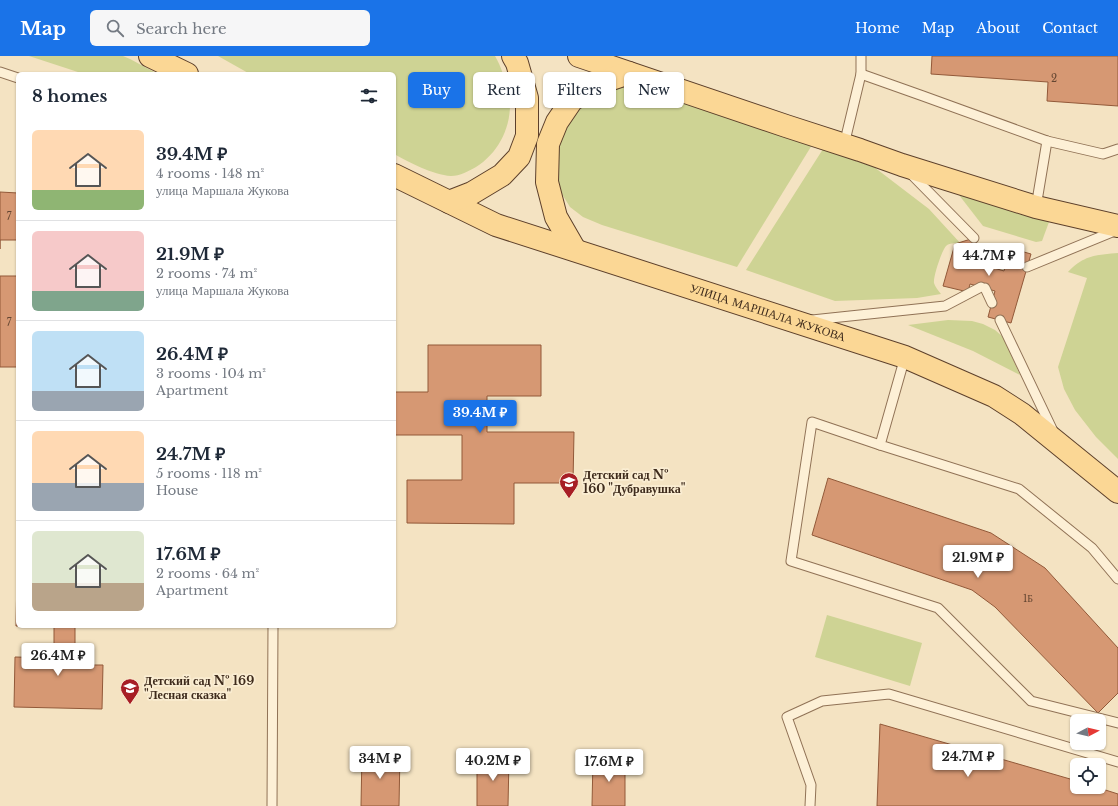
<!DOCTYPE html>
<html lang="en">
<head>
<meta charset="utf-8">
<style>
	:root { --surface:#fff; --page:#f6f6f7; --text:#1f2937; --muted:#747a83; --line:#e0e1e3; --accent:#1a73e8 }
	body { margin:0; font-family:"Libre Baskerville",serif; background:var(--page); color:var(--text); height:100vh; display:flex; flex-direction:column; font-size:15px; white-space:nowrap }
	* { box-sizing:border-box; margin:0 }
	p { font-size:13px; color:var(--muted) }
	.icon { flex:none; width:22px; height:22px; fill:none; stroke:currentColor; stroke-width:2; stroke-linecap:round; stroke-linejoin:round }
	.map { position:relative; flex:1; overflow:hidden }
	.drawer { position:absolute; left:16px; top:16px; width:380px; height:556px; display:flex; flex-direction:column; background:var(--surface); border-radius:6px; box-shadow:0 1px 3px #0004 }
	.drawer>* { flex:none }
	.top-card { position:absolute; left:408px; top:16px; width:380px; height:36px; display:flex; gap:8px }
	.needle { width:26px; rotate:83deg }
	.controls { position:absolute; left:1070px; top:658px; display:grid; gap:8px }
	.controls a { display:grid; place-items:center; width:36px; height:36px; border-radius:6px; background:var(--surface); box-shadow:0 1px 3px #0004; font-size:20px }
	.price { position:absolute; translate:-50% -34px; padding:0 9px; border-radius:4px; background:#fff; color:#222; font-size:13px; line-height:26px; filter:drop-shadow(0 1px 2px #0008) }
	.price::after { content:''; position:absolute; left:50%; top:24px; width:12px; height:9px; margin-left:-6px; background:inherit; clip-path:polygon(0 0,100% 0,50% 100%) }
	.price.current { background:var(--accent); color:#fff }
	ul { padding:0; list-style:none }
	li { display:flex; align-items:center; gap:12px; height:100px; padding:0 16px }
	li+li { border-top:1px solid var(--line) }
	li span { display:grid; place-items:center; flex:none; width:112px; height:80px; border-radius:6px; color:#555 }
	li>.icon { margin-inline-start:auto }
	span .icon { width:48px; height:48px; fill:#fffc; stroke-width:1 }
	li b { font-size:17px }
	h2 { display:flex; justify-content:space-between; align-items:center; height:48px; padding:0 16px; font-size:17px }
	.pill { padding:0 14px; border-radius:6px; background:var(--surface); box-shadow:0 1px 3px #0004; font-size:14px; line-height:36px }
	.pill.current { background:var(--accent); color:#fff }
	header { display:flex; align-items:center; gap:24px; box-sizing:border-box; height:56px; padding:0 20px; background:var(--accent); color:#fff }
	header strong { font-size:19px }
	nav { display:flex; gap:22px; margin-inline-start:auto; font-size:14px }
	.search { width:280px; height:36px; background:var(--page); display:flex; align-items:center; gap:10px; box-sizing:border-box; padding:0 14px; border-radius:6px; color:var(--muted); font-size:15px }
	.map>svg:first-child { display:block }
	.green { fill:#ced394 }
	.building { fill:#d69873; stroke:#925939 }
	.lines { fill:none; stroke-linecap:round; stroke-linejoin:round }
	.service-casing { stroke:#907256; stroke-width:11 }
	.primary-casing { stroke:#5d402b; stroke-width:24 }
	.service { stroke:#fdf0d6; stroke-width:9 }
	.primary { stroke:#fbd795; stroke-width:22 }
	.labels { text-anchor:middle; stroke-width:3.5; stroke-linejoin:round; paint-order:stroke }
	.number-label { font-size:10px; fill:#644632 }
	.street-label { font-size:12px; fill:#3e2b1c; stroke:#faedd2 }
	.poi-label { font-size:12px; font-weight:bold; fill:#3e2b1c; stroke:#faedd2; text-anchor:start }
</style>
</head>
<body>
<header>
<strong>Map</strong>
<div class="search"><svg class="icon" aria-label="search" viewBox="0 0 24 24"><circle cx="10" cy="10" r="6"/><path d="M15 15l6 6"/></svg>Search here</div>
<nav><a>Home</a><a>Map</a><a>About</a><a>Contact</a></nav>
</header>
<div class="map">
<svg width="1118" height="750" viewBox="0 0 1118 750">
	<rect width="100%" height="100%" fill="#f4e3c2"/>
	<g class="green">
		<polygon points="29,0 123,0 130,3 158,18 84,18"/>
		<path d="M 218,0 L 495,0 C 501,10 505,23 507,34 C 508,39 509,44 510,49 C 510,74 497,98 476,111 C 469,115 460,120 451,120 C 433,119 409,106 394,98 L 394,18 L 250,18 Z"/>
		<polygon points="624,31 642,33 812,89 737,211 602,169 583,161 570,151 560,135 555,117 554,95 567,61 607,32"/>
		<path d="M 823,93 L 874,111 L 929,153 L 962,189 C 957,187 950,186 946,190 C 942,194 933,221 934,227 C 935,231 938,234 941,238 L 917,242 L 835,245 L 746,214 Z"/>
		<polygon points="959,139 1049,166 1042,185 1036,186 983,170"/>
		<path d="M 1118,197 L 1118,403 L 1096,381 L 1075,354 L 1064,333 L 1058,311 L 1087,222 L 1068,216 C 1084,199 1096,199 1118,197 Z"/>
		<polygon points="948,264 972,265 983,268 995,274 1003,281 1020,319 973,295 908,269"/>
		<polygon points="827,559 922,587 910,630 815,601"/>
	</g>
	<g class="building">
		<polygon points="932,0 1118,0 1118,50 1047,45 1048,26 931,18"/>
		<polygon points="0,136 18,137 18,184 0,184 0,193"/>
		<polygon points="974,182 980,195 977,207 1004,215 1010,192 1031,198 1011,267 988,261 995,235 970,228 968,236 943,230 955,188"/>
		<rect x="0" y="220" width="18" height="91"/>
		<polygon points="428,289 541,289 541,340 487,340 487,376 574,376 573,427 514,427 514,468 407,467 407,424 462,424 462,379 394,379 394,336 428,336"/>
		<polygon points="828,422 991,477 1045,512 1118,592 1118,637 1098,657 995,551 972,534 812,479"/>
		<polygon points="17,517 18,517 18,570 75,570 75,609 103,609 102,653 14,651 15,601 54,602 54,571 16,570"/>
		<polygon points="880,668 1077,725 1077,731 1096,731 1118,738 1118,750 877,750"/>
		<polygon points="362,697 400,697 399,750 361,750"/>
		<polygon points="477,701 509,703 508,750 477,750"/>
		<polygon points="593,703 625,704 625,750 592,750"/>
	</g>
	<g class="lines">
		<g class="service-casing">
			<g id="service">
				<polyline points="0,16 18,22"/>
				<polyline points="861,18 923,40 1047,85 1103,98 1118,93"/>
				<polyline points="844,89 861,18 861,0"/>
				<polyline points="911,118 974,182"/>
				<polyline points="1036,151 1047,85"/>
				<polyline points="1027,211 1117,174"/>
				<polyline points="985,232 992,247"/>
				<polyline points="812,264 945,250 981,231"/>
				<polyline points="1000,264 1053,375"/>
				<polyline points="905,301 880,389 1019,433 1092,492 1118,523"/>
				<polyline points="880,389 812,366 791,505 938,552 1031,645 1118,667"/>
				<polyline points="272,750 273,570"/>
				<polyline points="810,750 811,729 787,661 822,645 889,638 1118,706"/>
			</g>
		</g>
		<g class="primary-casing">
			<g id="primary">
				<polyline points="150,0 187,18"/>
				<polyline points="579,0 786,70 860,94 902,109 1036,151 1118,170"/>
				<path id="s1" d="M 394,119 L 496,169 L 905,301 L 994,340 L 1022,358 L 1118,436"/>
				<polyline points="449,146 472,137 502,119 519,101 527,80 527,42 517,7 513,0"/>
				<polyline points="575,194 556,161 547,126 548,88 557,66 572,44 602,26 629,17"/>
			</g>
		</g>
		<use href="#service" class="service"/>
		<use href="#primary" class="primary"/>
	</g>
	<defs>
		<g id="school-pin" transform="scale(1)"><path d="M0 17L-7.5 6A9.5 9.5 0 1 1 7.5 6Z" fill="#a71e25" stroke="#faedd2"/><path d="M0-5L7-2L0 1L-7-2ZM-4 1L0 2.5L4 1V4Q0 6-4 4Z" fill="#fff"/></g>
	</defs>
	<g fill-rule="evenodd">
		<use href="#school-pin" x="569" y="426"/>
		<use href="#school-pin" x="130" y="632"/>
	</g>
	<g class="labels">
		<g class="number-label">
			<text x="1054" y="26">2</text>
			<text x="9" y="164">7</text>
			<text x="9" y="270">7</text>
			<text x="1028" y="546">1Б</text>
		</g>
		<g class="street-label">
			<text dy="4" stroke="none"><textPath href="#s1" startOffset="399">УЛИЦА МАРШАЛА ЖУКОВА</textPath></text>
		</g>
		<g class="poi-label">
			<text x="583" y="423">Детский сад №<tspan x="583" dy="14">160 "Дубравушка"</tspan></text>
			<text x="144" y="629">Детский сад № 169<tspan x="144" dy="14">"Лесная сказка"</tspan></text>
		</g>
	</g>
</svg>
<div class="controls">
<a><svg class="needle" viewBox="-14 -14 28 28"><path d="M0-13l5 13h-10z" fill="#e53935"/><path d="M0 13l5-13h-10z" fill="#747a83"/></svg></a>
<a><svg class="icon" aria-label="locate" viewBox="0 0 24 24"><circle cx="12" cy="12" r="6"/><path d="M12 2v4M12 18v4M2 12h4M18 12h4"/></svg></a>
</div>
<b class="price" style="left:989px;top:221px">44.7M ₽</b>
<b class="price current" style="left:480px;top:378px">39.4M ₽</b>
<b class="price" style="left:978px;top:523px">21.9M ₽</b>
<b class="price" style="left:58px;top:621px">26.4M ₽</b>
<b class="price" style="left:968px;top:722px">24.7M ₽</b>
<b class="price" style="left:380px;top:724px">34M ₽</b>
<b class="price" style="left:493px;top:726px">40.2M ₽</b>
<b class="price" style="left:609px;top:727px">17.6M ₽</b>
<div class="top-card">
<a class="pill current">Buy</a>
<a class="pill">Rent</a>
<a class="pill">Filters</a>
<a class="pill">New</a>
</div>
<section class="drawer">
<h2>8 homes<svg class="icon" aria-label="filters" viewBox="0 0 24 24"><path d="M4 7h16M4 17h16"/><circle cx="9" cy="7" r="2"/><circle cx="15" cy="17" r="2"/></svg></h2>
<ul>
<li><span style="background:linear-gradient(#ffd9b3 75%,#8fb573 0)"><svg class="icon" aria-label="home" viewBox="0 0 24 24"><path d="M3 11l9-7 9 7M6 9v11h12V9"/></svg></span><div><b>39.4M ₽</b><p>4 rooms · 148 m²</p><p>улица Маршала Жукова</p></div></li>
<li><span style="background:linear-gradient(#f6c9c9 75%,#7fa58c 0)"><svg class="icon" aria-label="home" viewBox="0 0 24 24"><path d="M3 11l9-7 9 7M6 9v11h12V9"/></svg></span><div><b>21.9M ₽</b><p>2 rooms · 74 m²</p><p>улица Маршала Жукова</p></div></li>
<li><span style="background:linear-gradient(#bfe0f5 75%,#9aa5b1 0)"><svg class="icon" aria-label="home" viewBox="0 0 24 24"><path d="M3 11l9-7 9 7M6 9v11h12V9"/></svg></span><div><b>26.4M ₽</b><p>3 rooms · 104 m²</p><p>Apartment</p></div></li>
<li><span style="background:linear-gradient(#ffd9b3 65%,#9aa5b1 0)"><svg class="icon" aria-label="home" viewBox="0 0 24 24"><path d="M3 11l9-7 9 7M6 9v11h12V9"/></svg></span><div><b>24.7M ₽</b><p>5 rooms · 118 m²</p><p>House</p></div></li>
<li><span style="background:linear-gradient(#dfe7d0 65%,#b9a48a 0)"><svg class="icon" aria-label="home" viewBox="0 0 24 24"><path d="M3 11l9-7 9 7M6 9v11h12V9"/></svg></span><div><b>17.6M ₽</b><p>2 rooms · 64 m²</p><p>Apartment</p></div></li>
</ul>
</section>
</div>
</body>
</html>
